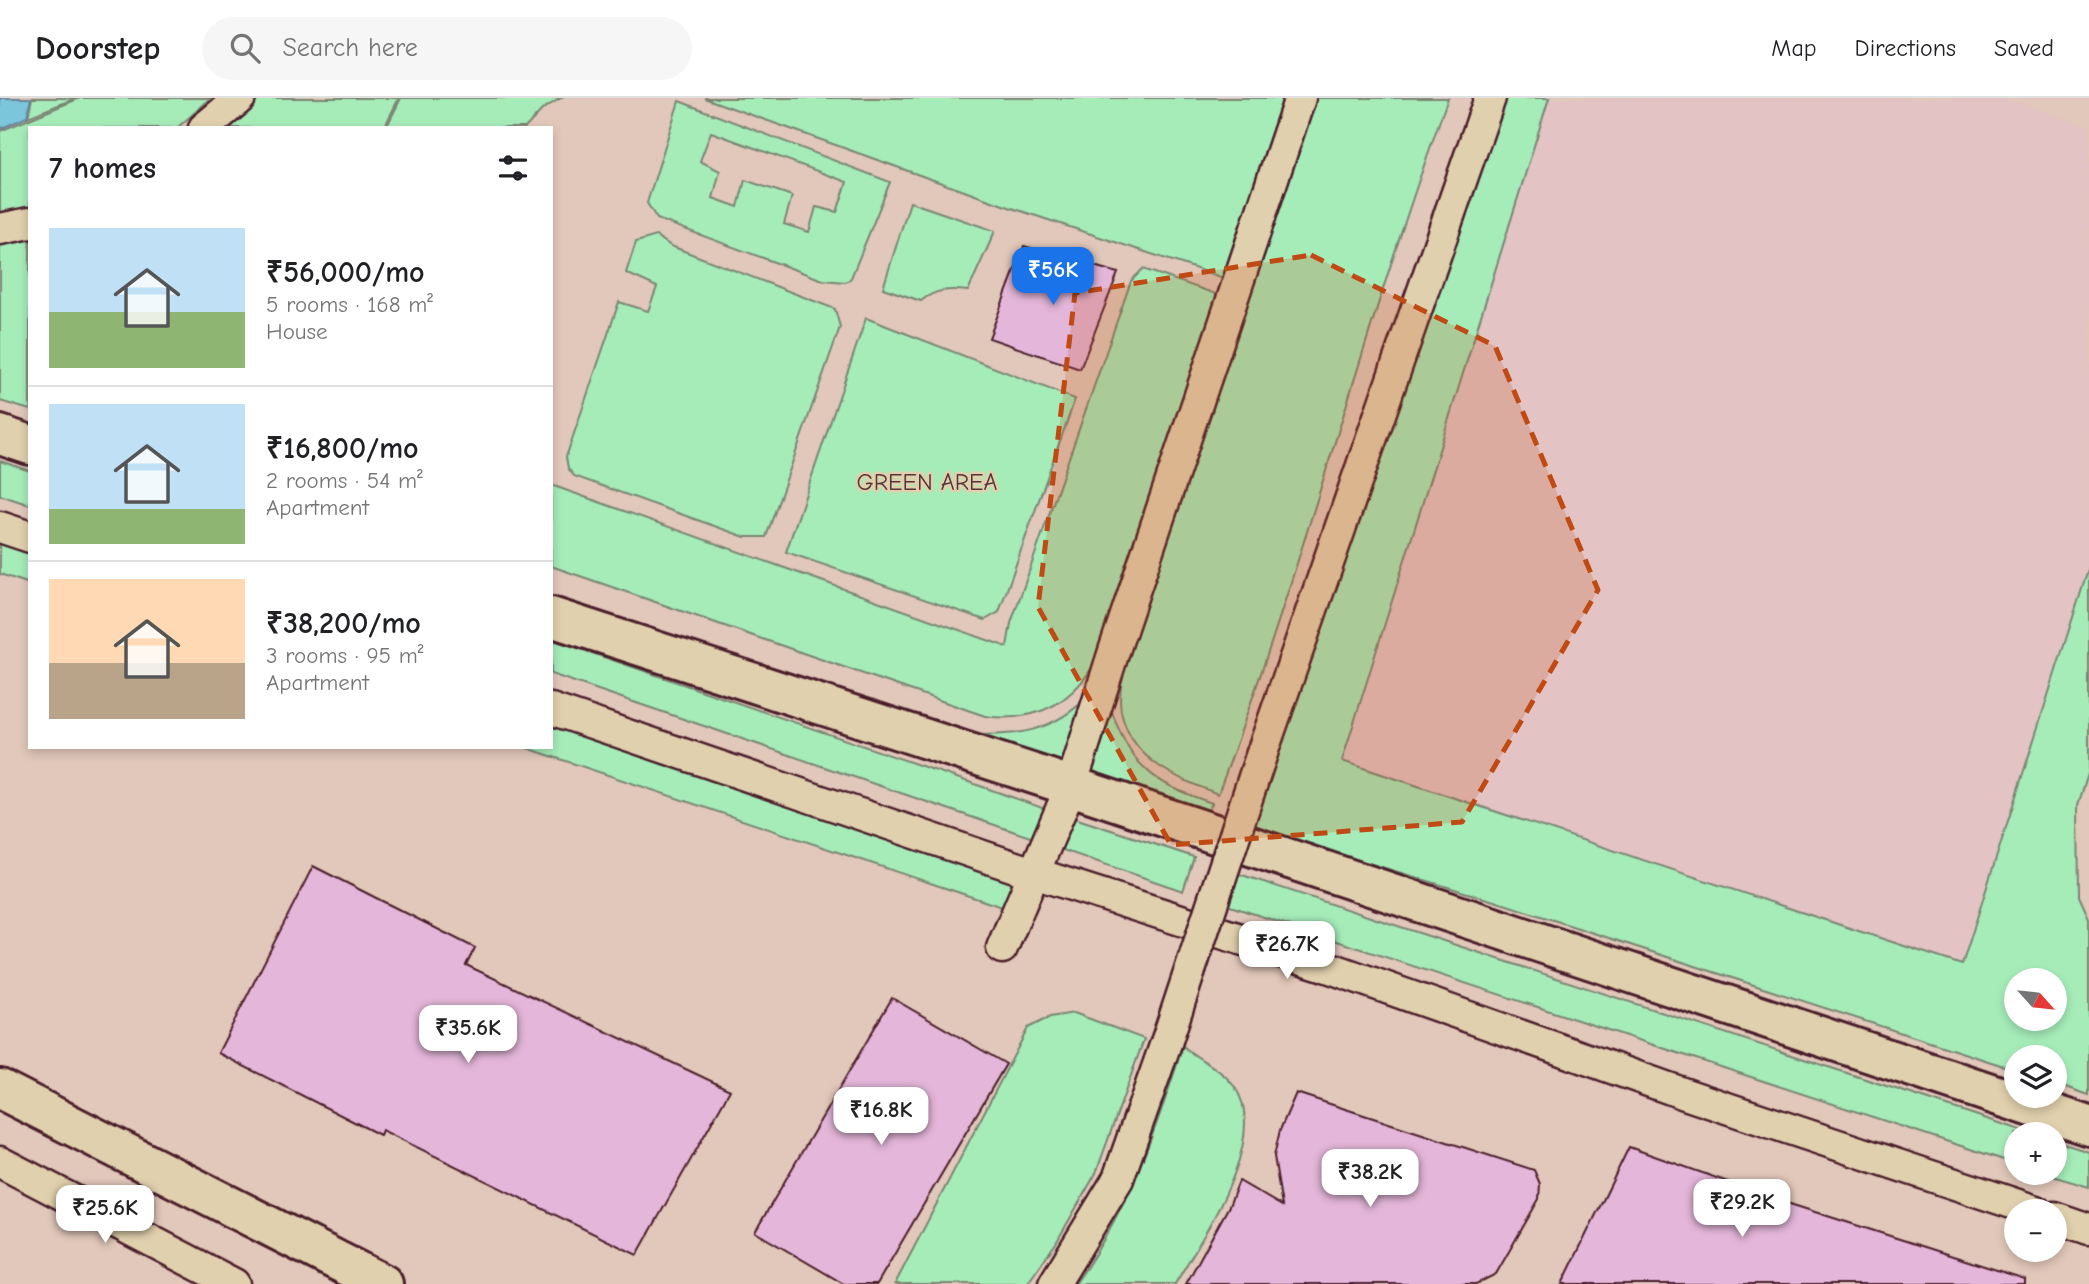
<!DOCTYPE html>
<html lang="en">
<head>
<meta charset="utf-8">
<style>
	:root { --surface:#fff; --page:#f6f6f6; --text:#202124; --muted:#757577; --line:#e0e0e0; --accent:#1a73e8 }
	body { margin:0; font-family:"Comic Neue",sans-serif; background:var(--page); color:var(--text); height:100vh; display:flex; flex-direction:column; font-size:26px; white-space:nowrap }
	* { box-sizing:border-box; margin:0 }
	p { font-size:23px; color:var(--muted) }
	.icon { flex:none; width:38px; height:38px; fill:none; stroke:currentColor; stroke-width:2; stroke-linecap:round; stroke-linejoin:round }
	.map { position:relative; flex:1; overflow:hidden }
	.drawer { position:absolute; left:28px; top:28px; width:525px; height:623px; display:flex; flex-direction:column; background:var(--surface); border-radius:0px; box-shadow:0 4px 10px #0003 }
	.drawer>* { flex:none }
	.needle { width:46px; rotate:117deg }
	.buttons { position:absolute; left:2004px; top:870px; display:grid; gap:14px }
	.buttons a { display:grid; place-items:center; width:63px; height:63px; border-radius:50%; background:var(--surface); box-shadow:0 4px 10px #0003; font-size:35px }
	.price { position:absolute; translate:-50% -60px; padding:0 16px; border-radius:14px; background:#fff; color:#222; font-size:23px; line-height:46px; filter:drop-shadow(0 2px 4px #0008) }
	.price::after { content:''; position:absolute; left:50%; top:42px; width:21px; height:16px; margin-left:-10px; background:inherit; clip-path:polygon(0 0,100% 0,50% 100%) }
	.price.on { background:var(--accent); color:#fff }
	ul { padding:0; list-style:none }
	li { display:flex; align-items:center; gap:21px; height:175px; padding:0 21px }
	li+li { border-top:2px solid var(--line) }
	li span { display:grid; place-items:center; flex:none; width:196px; height:140px; border-radius:0px; color:#555 }
	li>.icon { margin-inline-start:auto }
	span .icon { width:84px; height:84px; fill:#fffc; stroke-width:1 }
	li b { font-size:30px }
	h2 { display:flex; justify-content:space-between; align-items:center; height:84px; padding:0 21px; font-size:30px }
	header { display:flex; align-items:center; gap:42px; box-sizing:border-box; height:98px; padding:0 35px; background:var(--surface); border-bottom:2px solid var(--line) }
	header strong { font-size:33px }
	nav { display:flex; gap:38px; margin-inline-start:auto; font-size:24px }
	.search { width:490px; height:63px; background:var(--page); display:flex; align-items:center; gap:18px; box-sizing:border-box; padding:0 24px; border-radius:38px; color:var(--muted); font-size:26px }
	.map>svg:first-child { display:block }
	.built { fill:#e3c3c3 }
	.green { fill:#a6ecb9; stroke:#788672; stroke-width:2; fill-rule:evenodd }
	.water { fill:#7cc6dc; stroke:#688395; stroke-width:2 }
	.building { fill:#e4b6d9; stroke:#4a1f2b; stroke-width:2 }
	.lines { fill:none; stroke-linecap:round; stroke-linejoin:round }
	.street-casing { stroke:#4a1f2b; stroke-width:35 }
	.secondary-casing { stroke:#4a1f2b; stroke-width:44 }
	.street { stroke:#e1d0ad; stroke-width:30 }
	.secondary { stroke:#e1d0ad; stroke-width:38 }
	.street-bridge-casing { stroke:#4a1f2b; stroke-width:35; stroke-linecap:butt }
	.street-bridge { stroke:#e1d0ad; stroke-width:30 }
	.marked { fill:#c04a14; fill-opacity:0.2; stroke:#c04a14; stroke-width:5; stroke-dasharray:14 9; stroke-linejoin:round }
	.labels { text-anchor:middle; stroke-width:5; stroke-linejoin:round; paint-order:stroke }
	.park-label { font-size:24px; fill:#533439; stroke:#e1d0ad }
</style>
</head>
<body>
<header>
<strong>Doorstep</strong>
<div class="search"><svg class="icon" aria-label="search" viewBox="0 0 24 24"><circle cx="10" cy="10" r="6"/><path d="M15 15l6 6"/></svg>Search here</div>
<nav><a>Map</a><a>Directions</a><a>Saved</a></nav>
</header>
<div class="map">
<svg width="2089" height="1186" viewBox="0 0 2089 1186">
	<rect width="100%" height="100%" fill="#e2c8ba"/>
	<filter id="ink" filterUnits="userSpaceOnUse"><feTurbulence type="fractalNoise" baseFrequency=".0143" numOctaves="2"/><feDisplacementMap in="SourceGraphic" scale="14" xChannelSelector="R" yChannelSelector="G"/><feConvolveMatrix kernelMatrix="1 2 1 2 8 2 1 2 1" color-interpolation-filters="sRGB"/></filter>
	<g filter="url(#ink)">
		<polygon class="built" points="1549,0 2002,0 2089,28 2089,469 1962,867 1342,663"/>
		<g class="green">
			<polygon points="32,0 76,0 28,19"/>
			<polygon points="80,0 211,0 177,30 30,30 30,112 0,121 0,33"/>
			<polygon points="259,0 399,0 384,30 225,30"/>
			<polygon points="401,0 561,0 543,11 525,30 386,30"/>
			<polygon points="704,0 1290,0 1224,180 1006,108"/>
			<path d="M 1312,0 L 1448,0 C 1364,229 1304,467 1218,696 C 1180,681 1136,665 1123,621 C 1117,604 1122,584 1123,567 Z"/>
			<path d="M 1490,0 L 1549,0 L 1342,663 L 1962,867 L 2089,469 L 2089,673 L 2078,707 L 2079,798 L 2089,820 L 2089,997 L 2055,985 L 2054,959 L 2016,959 L 2016,972 L 1504,806 L 1253,730 L 1284,642 ZM 2016,882 L 2054,882 L 2054,920 L 2016,920 Z"/>
			<path d="M 679,3 L 890,84 L 851,180 L 846,184 L 823,182 L 657,121 L 647,105 ZM 711,34 L 847,84 L 837,114 L 816,109 L 809,134 L 784,126 L 792,98 L 745,82 L 738,109 L 713,100 L 720,73 L 700,63 Z"/>
			<path d="M 910,104 L 995,133 L 968,193 C 950,191 935,191 921,203 L 883,190 Z"/>
			<polygon points="30,134 30,312 0,303 0,140"/>
			<polygon points="656,138 671,148 835,211 840,229 766,439 745,439 574,378 568,370 566,359 619,204 648,213 657,189 626,175 636,144"/>
			<path d="M 1143,171 L 1219,197 C 1193,274 1165,350 1140,428 C 1124,479 1114,555 1073,593 C 1049,616 1017,623 985,618 L 551,468 L 551,387 L 1007,549 L 1011,525 L 1131,183 Z"/>
			<polygon points="866,220 1075,301 999,514 985,522 786,454"/>
			<polygon points="0,363 30,373 30,407 0,397"/>
			<polygon points="0,434 30,444 30,486 0,476"/>
			<polygon points="551,541 986,690 1051,713 1039,742 551,576"/>
			<path d="M 1094,593 L 1072,678 L 941,637 C 1006,636 1045,644 1094,593 Z"/>
			<path d="M 1109,605 C 1129,667 1151,685 1212,705 L 1207,716 L 1079,680 Z"/>
			<polygon points="551,616 1028,776 1005,810 524,649 551,649"/>
			<polygon points="1062,716 1194,759 1183,793 1048,747"/>
			<polygon points="1236,775 2033,1036 2016,1036 2016,1066 1227,807"/>
			<polygon points="1074,915 1144,941 1096,1075 1056,1145 1027,1186 895,1186 1028,930 1050,919"/>
			<path d="M 1183,948 C 1199,963 1220,969 1234,988 C 1272,1040 1202,1139 1175,1186 L 1075,1186 C 1127,1114 1156,1032 1183,948 Z"/>
			<polygon points="2055,1043 2089,1054 2089,1089 2042,1075 2054,1074"/>
		</g>
		<polygon class="water" points="0,0 31,0 27,19 0,31"/>
		<g class="building">
			<polygon points="1024,148 1118,175 1080,271 989,240"/>
			<polygon points="313,768 475,850 466,867 730,992 637,1157 382,1032 380,1037 218,955"/>
			<polygon points="892,900 1006,966 877,1186 844,1186 755,1134"/>
			<polygon points="1296,995 1534,1072 1540,1086 1539,1101 1496,1176 1476,1186 1186,1186 1229,1108 1239,1083 1282,1108 1274,1058 1280,1032"/>
			<polygon points="1629,1049 1793,1107 2025,1181 2025,1186 1562,1186"/>
		</g>
		<g class="lines">
			<g class="street-casing">
				<g id="street">
					<polyline points="204,30 240,0"/>
					<polyline points="0,131 30,125"/>
					<polyline points="0,429 30,439"/>
					<polyline points="551,611 1015,769 1325,868 1688,997 2036,1113"/>
					<polyline points="1262,655 1490,0"/>
					<polyline points="1002,850 1071,688 1115,550 1300,0"/>
					<polyline points="0,1064 234,1186"/>
					<polyline points="2054,1119 2089,1131"/>
					<polyline points="1054,1186 1118,1081 1167,942"/>
				</g>
			</g>
			<g class="secondary-casing">
				<g id="secondary">
					<polyline points="0,337 30,347"/>
					<polyline points="551,519 1071,688 2089,1028"/>
					<polyline points="0,991 383,1186"/>
				</g>
			</g>
			<use href="#street" class="street"/>
			<use href="#secondary" class="secondary"/>
			<g class="street-bridge-casing">
				<polyline id="street-bridge" points="1167,942 1262,655"/>
			</g>
			<use href="#street-bridge" class="street-bridge"/>
		</g>
	</g>
	<path class="marked" d="M 1311,157 L 1495,248 L 1598,492 L 1462,724 L 1171,747 L 1038,509 L 1075,195 Z"/>
	<g class="labels">
		<g class="park-label">
			<text x="927" y="392">GREEN AREA</text>
		</g>
	</g>
</svg>
<div class="buttons">
<a><svg class="needle" viewBox="-14 -14 28 28"><path d="M0-13l5 13h-10z" fill="#e53935"/><path d="M0 13l5-13h-10z" fill="#757577"/></svg></a>
<a><svg class="icon" aria-label="layers" viewBox="0 0 24 24"><path d="M12 4l9 5-9 5-9-5zM3 14l9 5 9-5"/></svg></a>
<a>+</a>
<a>−</a>
</div>
<b class="price on" style="left:1053px;top:209px">₹56K</b>
<b class="price" style="left:1287px;top:883px">₹26.7K</b>
<b class="price" style="left:468px;top:967px">₹35.6K</b>
<b class="price" style="left:881px;top:1049px">₹16.8K</b>
<b class="price" style="left:1370px;top:1111px">₹38.2K</b>
<b class="price" style="left:1742px;top:1141px">₹29.2K</b>
<b class="price" style="left:105px;top:1147px">₹25.6K</b>
<section class="drawer">
<h2>7 homes<svg class="icon" aria-label="filters" viewBox="0 0 24 24"><path d="M4 7h16M4 17h16"/><circle cx="9" cy="7" r="2"/><circle cx="15" cy="17" r="2"/></svg></h2>
<ul>
<li><span style="background:linear-gradient(#bfe0f5 60%,#8fb573 0)"><svg class="icon" aria-label="home" viewBox="0 0 24 24"><path d="M3 11l9-7 9 7M6 9v11h12V9"/></svg></span><div><b>₹56,000/mo</b><p>5 rooms · 168 m²</p><p>House</p></div></li>
<li><span style="background:linear-gradient(#bfe0f5 75%,#8fb573 0)"><svg class="icon" aria-label="home" viewBox="0 0 24 24"><path d="M3 11l9-7 9 7M6 9v11h12V9"/></svg></span><div><b>₹16,800/mo</b><p>2 rooms · 54 m²</p><p>Apartment</p></div></li>
<li><span style="background:linear-gradient(#ffd9b3 60%,#b9a48a 0)"><svg class="icon" aria-label="home" viewBox="0 0 24 24"><path d="M3 11l9-7 9 7M6 9v11h12V9"/></svg></span><div><b>₹38,200/mo</b><p>3 rooms · 95 m²</p><p>Apartment</p></div></li>
</ul>
</section>
</div>
</body>
</html>
